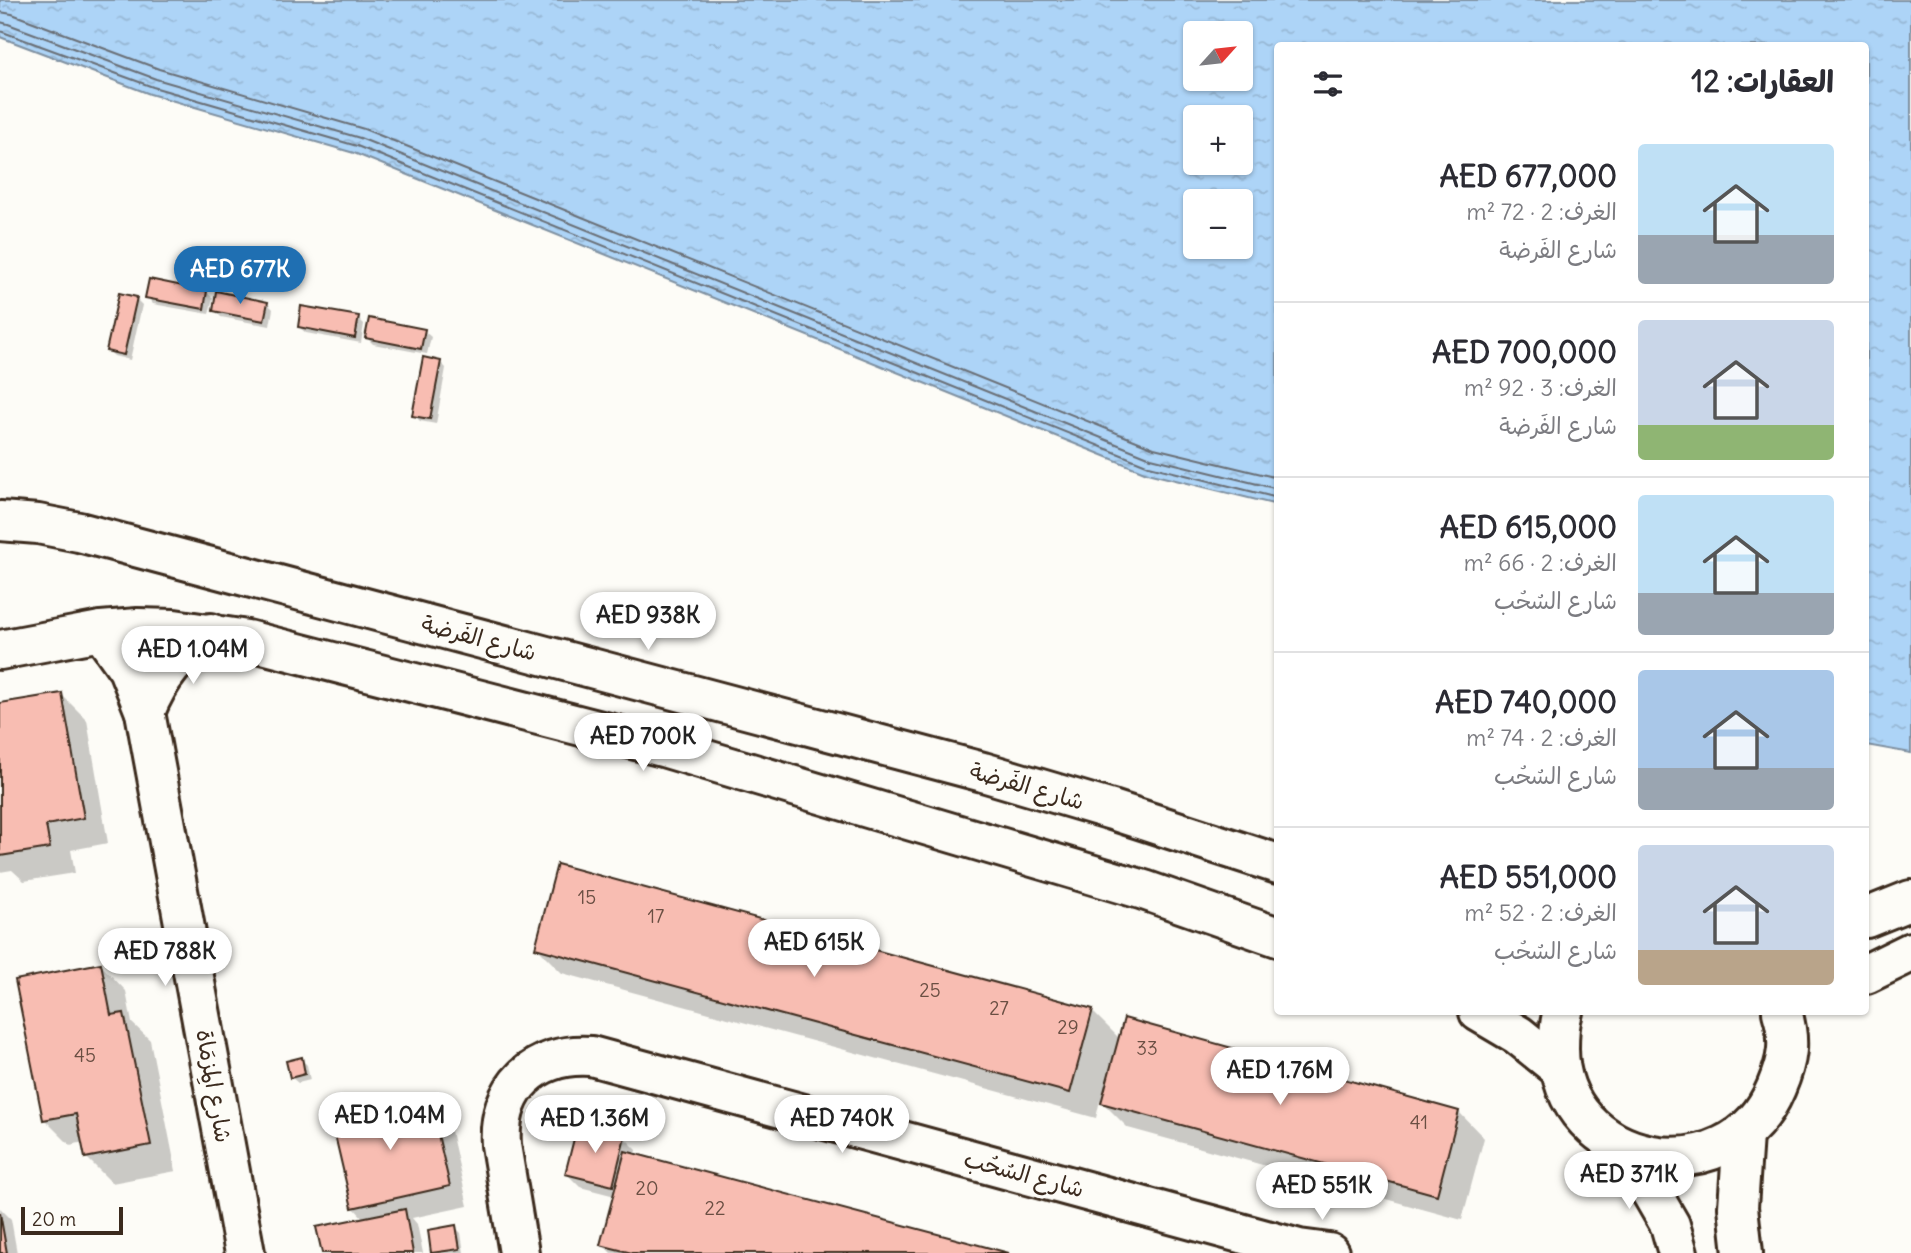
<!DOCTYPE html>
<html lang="ar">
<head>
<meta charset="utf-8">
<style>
	:root { --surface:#fff; --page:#f7f7f7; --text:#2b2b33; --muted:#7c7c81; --line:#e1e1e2; --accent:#1f6fb2 }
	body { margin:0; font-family:Delius,"Playpen Sans Arabic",sans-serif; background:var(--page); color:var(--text); direction:rtl; height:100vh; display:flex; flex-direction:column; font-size:26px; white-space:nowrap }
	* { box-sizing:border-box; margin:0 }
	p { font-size:23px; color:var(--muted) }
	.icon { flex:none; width:38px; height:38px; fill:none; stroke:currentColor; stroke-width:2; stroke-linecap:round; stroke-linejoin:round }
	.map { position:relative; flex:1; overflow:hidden; direction:ltr }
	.details { position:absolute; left:1274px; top:42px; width:595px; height:973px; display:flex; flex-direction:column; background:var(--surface); border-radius:7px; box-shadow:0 2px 5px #0004; direction:rtl }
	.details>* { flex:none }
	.needle { width:46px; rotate:63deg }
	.fabs { position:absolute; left:1183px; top:21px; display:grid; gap:14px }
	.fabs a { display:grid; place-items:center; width:70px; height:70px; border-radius:7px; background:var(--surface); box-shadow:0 2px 5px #0004; font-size:35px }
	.scale { position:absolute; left:21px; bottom:18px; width:102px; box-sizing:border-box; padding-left:7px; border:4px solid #3b2a1e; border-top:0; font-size:19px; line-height:24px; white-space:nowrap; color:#3b2a1e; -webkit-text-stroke:5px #fdfcf7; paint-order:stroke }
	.price { position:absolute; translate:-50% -60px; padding:0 16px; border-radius:24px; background:#fff; color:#222; font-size:23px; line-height:46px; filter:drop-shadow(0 2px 4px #0008) }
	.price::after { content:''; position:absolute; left:50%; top:42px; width:21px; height:16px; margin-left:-10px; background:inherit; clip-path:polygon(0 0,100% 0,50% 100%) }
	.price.current { background:var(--accent); color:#fff }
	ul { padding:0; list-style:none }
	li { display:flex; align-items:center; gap:21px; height:175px; padding:0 35px }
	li+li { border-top:2px solid var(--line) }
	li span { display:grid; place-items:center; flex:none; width:196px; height:140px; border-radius:7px; color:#555 }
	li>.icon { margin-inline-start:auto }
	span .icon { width:84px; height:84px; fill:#fffc; stroke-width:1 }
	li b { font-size:30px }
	h2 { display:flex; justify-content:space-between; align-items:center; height:84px; padding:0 35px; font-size:30px }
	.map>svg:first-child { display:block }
	.water { fill:url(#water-ripples); stroke:#7f90a0; stroke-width:2; fill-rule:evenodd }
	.shadow { fill:#0003 }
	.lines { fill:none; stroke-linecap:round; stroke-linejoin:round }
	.shore { stroke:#696e75; stroke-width:2 }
	.building { fill:#f8bdb2; stroke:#3b2a1e; stroke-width:2 }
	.minor-casing { stroke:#3b2a1e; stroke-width:44 }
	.tertiary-casing { stroke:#3b2a1e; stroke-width:44 }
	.minor { stroke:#fdfcf7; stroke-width:38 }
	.tertiary { stroke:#fdfcf7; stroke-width:38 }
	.labels { text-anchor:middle; stroke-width:6; stroke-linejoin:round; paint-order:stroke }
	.number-label { font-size:19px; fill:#6a4f43 }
	.street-label { font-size:23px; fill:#3b2a1e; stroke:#fdfcf7 }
</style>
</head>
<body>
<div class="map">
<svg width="1911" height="1253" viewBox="0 0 1911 1253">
	<defs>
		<pattern id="water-ripples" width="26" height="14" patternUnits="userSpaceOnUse" patternTransform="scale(1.75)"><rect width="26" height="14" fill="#add4f7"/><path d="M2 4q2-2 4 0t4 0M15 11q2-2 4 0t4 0" fill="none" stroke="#96b6d3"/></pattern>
	</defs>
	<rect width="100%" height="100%" fill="#fdfcf7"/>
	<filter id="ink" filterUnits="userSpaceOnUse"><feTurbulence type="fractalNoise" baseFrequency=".0143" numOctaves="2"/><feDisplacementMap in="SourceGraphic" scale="14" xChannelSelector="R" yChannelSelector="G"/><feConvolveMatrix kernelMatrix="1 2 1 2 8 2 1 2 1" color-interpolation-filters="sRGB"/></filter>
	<g filter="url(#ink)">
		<path class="water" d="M 0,0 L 1911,0 L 1911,753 L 1866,745 L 1866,46 L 1278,46 L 1277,505 L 1147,473 L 354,153 L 150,94 L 0,37 ZM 1195,33 L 1241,33 L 1241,79 L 1195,79 ZM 1195,117 L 1241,117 L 1241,163 L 1195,163 ZM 1195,201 L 1241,201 L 1241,247 L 1195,247 Z"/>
		<g class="shadow">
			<polygon points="206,292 213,298 209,314 153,304 147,297"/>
			<polygon points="136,299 142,305 130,360 114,356 108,350"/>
			<polygon points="267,303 273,309 270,326 221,317 215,311"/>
			<polygon points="358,318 364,324 361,343 306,333 299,327"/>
			<polygon points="424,331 431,337 427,354 373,344 367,338"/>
			<polygon points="440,362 446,368 436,424 420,421 414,415"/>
			<polygon points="62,695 87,720 108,843 71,850 75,873 24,881 12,870 0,872 0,705"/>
			<polygon points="537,948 1092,1011 1120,1039 1459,1112 1484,1138 1462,1220 1128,1128 1100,1100 1096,1118 562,973"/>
			<polygon points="101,965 126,991 132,1023 150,1040 176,1171 112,1183 87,1158 84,1142 70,1145 44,1119"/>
			<polygon points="301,1059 307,1065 310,1080 298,1083 291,1077"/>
			<polygon points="428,1098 448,1118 468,1206 412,1218 417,1224 423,1253 324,1253 364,1219 353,1207"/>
			<polygon points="624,1137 637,1150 636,1156 1002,1253 611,1253 602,1244 615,1196 580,1187 567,1174"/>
			<polygon points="0,1208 11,1219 17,1253 0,1253"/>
			<polygon points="455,1227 461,1233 464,1253 434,1253"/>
		</g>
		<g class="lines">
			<g class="shore">
				<polyline points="0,12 12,14 159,69 364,129 1154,448 1278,478"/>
				<polyline points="0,22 8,24 156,79 360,138 1151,458 1278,489"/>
				<polyline points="0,31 153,87 357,146 1149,466 1278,498"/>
			</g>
		</g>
		<g class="building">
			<polygon points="149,279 207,291 204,309 145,298"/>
			<polygon points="216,291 268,302 264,321 213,311"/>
			<polygon points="119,293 137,297 124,355 106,351"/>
			<polygon points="301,306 359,316 355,338 298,327"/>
			<polygon points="369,318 425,329 421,349 365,338"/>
			<polygon points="423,357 441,361 430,419 412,416"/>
			<polygon points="62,693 84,818 46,825 50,848 0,856 0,703"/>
			<polygon points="557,864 1093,1009 1070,1093 535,948"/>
			<polygon points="101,963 111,1015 124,1013 151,1145 85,1158 76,1114 43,1120 15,980"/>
			<polygon points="1124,1018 1459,1111 1437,1195 1101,1103"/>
			<polygon points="302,1057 305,1074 290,1078 286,1061"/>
			<polygon points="429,1096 450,1186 352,1208 331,1118"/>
			<polygon points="578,1123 625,1136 613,1186 565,1174"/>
			<polygon points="625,1151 1009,1253 632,1253 600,1245"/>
			<polygon points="405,1209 413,1253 322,1253 316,1227"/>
			<polygon points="0,1213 7,1253 0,1253"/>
			<polygon points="456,1225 460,1249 431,1253 428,1230"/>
		</g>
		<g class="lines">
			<g class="minor-casing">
				<g id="minor">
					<polyline points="0,521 38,524 79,532 983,772 1112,810 1278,864"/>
					<polyline points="101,631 128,669 145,712 245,1253"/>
					<polyline points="0,650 101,631 138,628 174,629 247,640 663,747 1144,890 1278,937"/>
					<path d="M 145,712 C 159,677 178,653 211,633"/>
					<polyline points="1479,1012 1518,1035 1559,1068"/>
					<path d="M 519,1253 L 501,1145 C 497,1088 535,1052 591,1056 L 1299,1249 L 1329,1253"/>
				</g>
			</g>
			<g class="tertiary-casing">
				<g id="tertiary">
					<polyline points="1866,918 1911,900"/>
					<polyline points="1866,974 1911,952"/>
					<path d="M 1563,1012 C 1559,1024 1559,1035 1559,1048 C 1559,1167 1729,1200 1776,1088 C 1788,1060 1791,1041 1782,1012"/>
					<polyline points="1626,1149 1670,1225 1678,1253"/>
					<polyline points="1743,1253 1738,1207 1743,1135"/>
				</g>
			</g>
			<use href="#minor" class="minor"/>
			<use href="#tertiary" class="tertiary"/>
		</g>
	</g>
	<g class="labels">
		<g class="number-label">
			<text x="587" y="904">15</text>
			<text x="656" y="923">17</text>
			<text x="930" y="997">25</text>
			<text x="999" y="1015">27</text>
			<text x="1068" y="1034">29</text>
			<text x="1147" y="1055">33</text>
			<text x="85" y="1062">45</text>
			<text x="1419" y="1129">41</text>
			<text x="647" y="1195">20</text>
			<text x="715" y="1215">22</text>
		</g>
		<g class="street-label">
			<text transform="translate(479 638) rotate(15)" y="8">شارع الفَرضة</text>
			<text transform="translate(1027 786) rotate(16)" y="8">شارع الفَرضة</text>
			<text transform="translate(214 1086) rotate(80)" y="8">شارع المِزمَاة</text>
			<text transform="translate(1024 1174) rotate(15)" y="8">شارع السُحُب</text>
		</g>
	</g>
</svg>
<div class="fabs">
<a><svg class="needle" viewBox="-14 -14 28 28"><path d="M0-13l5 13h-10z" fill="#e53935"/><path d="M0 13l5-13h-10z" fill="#7c7c81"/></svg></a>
<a>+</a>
<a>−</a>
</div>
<div class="scale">20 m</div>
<b class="price current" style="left:240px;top:306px">AED 677K</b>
<b class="price" style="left:648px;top:652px">AED 938K</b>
<b class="price" style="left:193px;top:686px">AED 1.04M</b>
<b class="price" style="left:643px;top:773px">AED 700K</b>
<b class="price" style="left:814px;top:979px">AED 615K</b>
<b class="price" style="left:165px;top:988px">AED 788K</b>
<b class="price" style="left:1280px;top:1107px">AED 1.76M</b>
<b class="price" style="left:390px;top:1152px">AED 1.04M</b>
<b class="price" style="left:595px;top:1155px">AED 1.36M</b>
<b class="price" style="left:842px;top:1155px">AED 740K</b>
<b class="price" style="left:1629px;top:1211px">AED 371K</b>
<b class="price" style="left:1322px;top:1222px">AED 551K</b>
<section class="details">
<h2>العقارات: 12<svg class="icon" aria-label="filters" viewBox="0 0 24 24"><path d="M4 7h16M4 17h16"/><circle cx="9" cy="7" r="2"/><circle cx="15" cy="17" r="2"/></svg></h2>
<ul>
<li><span style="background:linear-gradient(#bfe0f5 65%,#9aa5b1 0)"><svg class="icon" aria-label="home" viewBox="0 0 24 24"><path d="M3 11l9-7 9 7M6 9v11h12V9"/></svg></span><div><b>AED 677,000</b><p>الغرف: 2 · 72 m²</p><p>شارع الفَرضة</p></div></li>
<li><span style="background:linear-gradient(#c9d6e8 75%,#8fb573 0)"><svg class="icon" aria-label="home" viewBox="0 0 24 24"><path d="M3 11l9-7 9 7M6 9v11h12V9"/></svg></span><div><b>AED 700,000</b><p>الغرف: 3 · 92 m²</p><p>شارع الفَرضة</p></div></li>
<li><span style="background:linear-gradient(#bfe0f5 70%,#9aa5b1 0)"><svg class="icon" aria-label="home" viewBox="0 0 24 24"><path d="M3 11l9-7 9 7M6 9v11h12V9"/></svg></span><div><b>AED 615,000</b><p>الغرف: 2 · 66 m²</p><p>شارع السُحُب</p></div></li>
<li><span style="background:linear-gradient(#a9c7e8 70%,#9aa5b1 0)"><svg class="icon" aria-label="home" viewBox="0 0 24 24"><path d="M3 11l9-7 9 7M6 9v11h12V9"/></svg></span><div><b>AED 740,000</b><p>الغرف: 2 · 74 m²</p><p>شارع السُحُب</p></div></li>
<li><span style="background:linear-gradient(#c9d6e8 75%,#b9a48a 0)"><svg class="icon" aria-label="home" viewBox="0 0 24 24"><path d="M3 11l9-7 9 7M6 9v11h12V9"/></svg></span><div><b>AED 551,000</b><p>الغرف: 2 · 52 m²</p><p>شارع السُحُب</p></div></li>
</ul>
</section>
</div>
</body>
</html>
